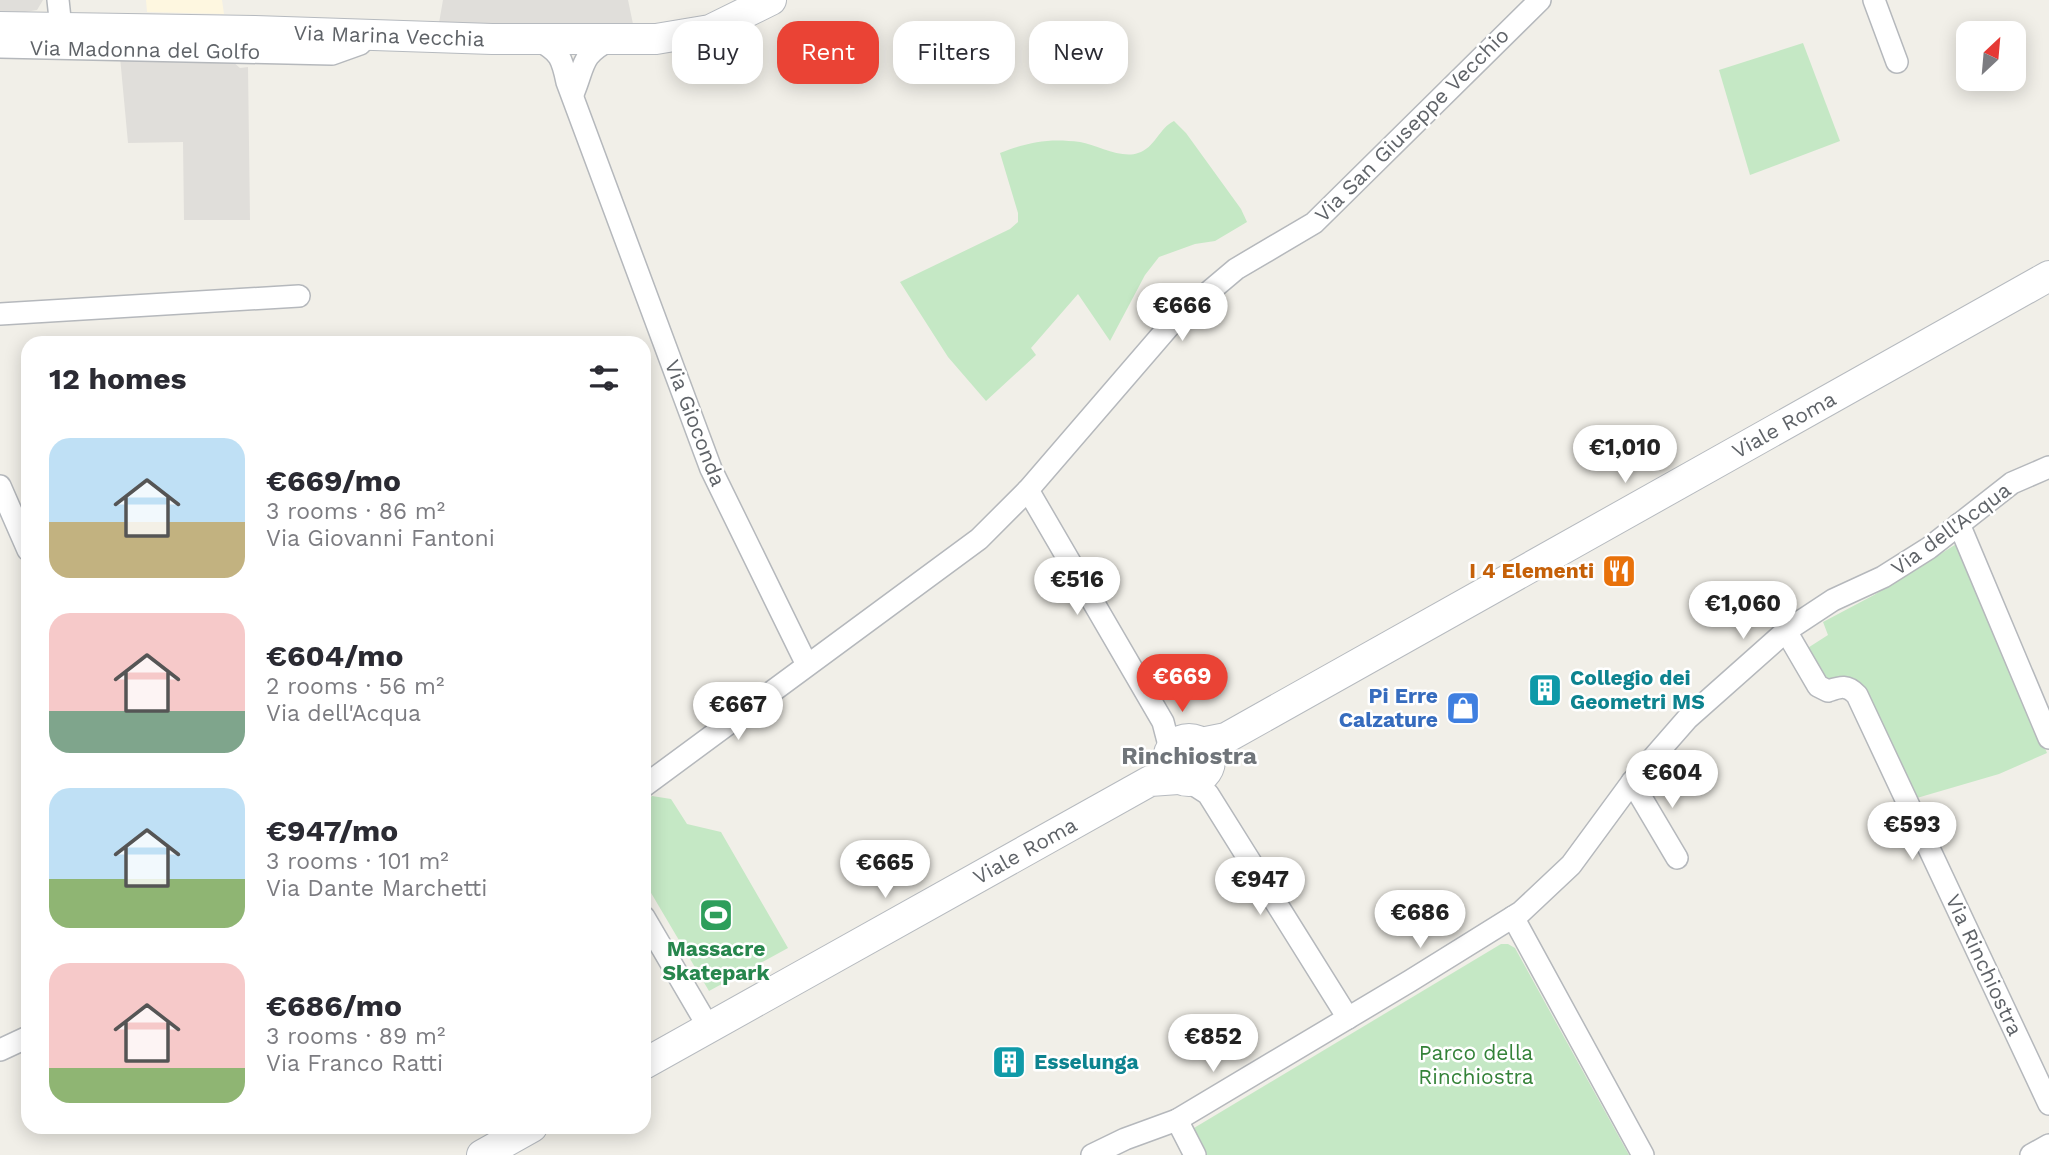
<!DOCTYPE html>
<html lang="en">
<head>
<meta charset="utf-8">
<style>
	:root { --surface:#fff; --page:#f7f7f7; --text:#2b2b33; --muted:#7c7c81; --accent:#ea4335 }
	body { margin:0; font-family:"Work Sans",sans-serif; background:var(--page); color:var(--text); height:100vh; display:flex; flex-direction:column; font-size:26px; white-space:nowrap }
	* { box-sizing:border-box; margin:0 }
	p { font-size:23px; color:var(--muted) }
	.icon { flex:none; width:38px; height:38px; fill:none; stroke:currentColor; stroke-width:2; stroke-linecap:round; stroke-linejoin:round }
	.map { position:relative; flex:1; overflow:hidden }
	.details { position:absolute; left:21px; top:336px; width:630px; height:798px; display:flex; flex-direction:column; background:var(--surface); border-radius:21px; box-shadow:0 4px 18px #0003 }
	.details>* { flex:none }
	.top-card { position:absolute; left:672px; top:21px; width:665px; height:63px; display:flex; gap:14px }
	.needle { width:46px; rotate:26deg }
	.buttons { position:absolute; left:1956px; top:21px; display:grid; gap:14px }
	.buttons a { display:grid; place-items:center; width:70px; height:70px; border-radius:14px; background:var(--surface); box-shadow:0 4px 18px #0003; font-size:35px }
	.price { position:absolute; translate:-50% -60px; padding:0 16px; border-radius:24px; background:#fff; color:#222; font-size:23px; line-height:46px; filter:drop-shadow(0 2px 4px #0008) }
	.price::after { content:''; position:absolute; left:50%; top:42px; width:21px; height:16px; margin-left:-10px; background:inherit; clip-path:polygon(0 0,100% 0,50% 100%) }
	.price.current { background:var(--accent); color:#fff }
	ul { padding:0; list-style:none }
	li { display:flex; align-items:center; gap:21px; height:175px; padding:0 28px }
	li span { display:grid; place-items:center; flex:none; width:196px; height:140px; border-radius:21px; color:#555 }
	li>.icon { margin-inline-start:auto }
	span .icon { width:84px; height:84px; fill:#fffc; stroke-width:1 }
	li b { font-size:30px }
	h2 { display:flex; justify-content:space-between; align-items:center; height:84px; padding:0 28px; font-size:30px }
	.chip { padding:0 24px; border-radius:21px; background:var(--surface); box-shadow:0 4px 18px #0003; font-size:24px; line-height:63px }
	.chip.current { background:var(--accent); color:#fff }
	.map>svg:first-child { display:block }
	.commercial { fill:#fef7e0 }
	.industrial { fill:#e0deda }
	.green { fill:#c5e8c5 }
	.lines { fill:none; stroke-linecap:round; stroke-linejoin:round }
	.minor-casing { stroke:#b5b8bc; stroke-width:24 }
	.secondary-casing { stroke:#b6babf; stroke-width:32 }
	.minor { stroke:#fff; stroke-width:21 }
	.secondary { stroke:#fff; stroke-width:30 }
	.labels { text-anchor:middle; stroke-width:5; stroke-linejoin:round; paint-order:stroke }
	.street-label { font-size:21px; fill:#5f6368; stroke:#fff }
	.food-label { font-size:21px; font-weight:bold; fill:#c56008; stroke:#fff; text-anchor:end }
	.culture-label { font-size:21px; font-weight:bold; fill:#0d838f; stroke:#fff; text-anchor:start }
	.shop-label { font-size:21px; font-weight:bold; fill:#366cbe; stroke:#fff; text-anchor:end }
	.leisure-label { font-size:21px; font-weight:bold; fill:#27864d; stroke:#fff }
	.park-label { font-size:21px; fill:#348238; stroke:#fff }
	.quarter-label { font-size:24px; font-weight:bold; fill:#70757a; stroke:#fff }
</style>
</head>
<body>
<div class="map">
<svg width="2049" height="1155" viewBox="0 0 2049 1155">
	<rect width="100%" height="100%" fill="#f1efe8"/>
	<polygon class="commercial" points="146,0 222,0 224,14 147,12"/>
	<g class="industrial">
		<polygon points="0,0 43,0 37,10 25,12 0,12"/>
		<polygon points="443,0 628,0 633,24 587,27 439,23"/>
		<polygon points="120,57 227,57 240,68 248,67 250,220 184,220 183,142 128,143"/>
	</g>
	<g class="green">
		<polygon points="1803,43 1840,141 1750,175 1719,70"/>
		<path d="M 1174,121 L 1186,133 L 1241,209 L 1247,222 L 1215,241 L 1195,244 L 1159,257 L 1145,275 L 1110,341 L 1078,294 L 1031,348 L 1036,355 L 986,401 L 948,357 L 900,282 L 1010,229 L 1018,222 L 1018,213 L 1000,153 C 1029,142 1048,138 1080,142 C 1097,145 1121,159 1138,153 C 1155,148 1159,128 1174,121 Z"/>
		<polygon points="1958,543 2047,753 1999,774 1910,800 1852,679 1827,686 1803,651 1828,635 1823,622 1874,595"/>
		<polygon points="652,796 671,799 687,824 721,832 788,948 709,991 644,881 644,802"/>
		<polygon points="1501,944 1508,944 1515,948 1629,1155 1206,1155 1189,1131"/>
	</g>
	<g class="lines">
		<g class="minor-casing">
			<g id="minor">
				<polyline points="58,0 61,28"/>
				<polyline points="1874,0 1897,62"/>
				<path d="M 538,40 C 560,52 562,58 567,82 L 711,469 L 807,665"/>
				<polyline points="0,47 332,54 360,44 369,35"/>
				<path d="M 573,94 C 585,66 580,55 610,40"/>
				<polyline points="0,314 299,296"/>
				<polyline points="0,486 28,550"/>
				<polyline points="1028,490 1163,722 1170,749"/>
				<polyline points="1959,524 2049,738"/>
				<path d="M 1786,631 L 1818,686 L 1828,691 C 1840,687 1847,684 1857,695 L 2049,1104"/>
				<polyline points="1188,781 1208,794 1348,1018"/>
				<polyline points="1632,782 1677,858"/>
				<polyline points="644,786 979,539 1028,490 1172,323 1236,269 1314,223 1540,0"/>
				<polyline points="644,917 709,1028"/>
				<polyline points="1513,917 1643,1155"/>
				<polyline points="0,1050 28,1037"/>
				<polyline points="1177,1120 1195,1155"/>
				<polyline points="1092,1155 1125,1139 1177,1120 1410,981 1521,912 1571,865 1632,782 1687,719 1786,631 1833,600 1883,577 1929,548 2012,483 2049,467"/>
				<polyline points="2031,1155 2049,1145"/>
			</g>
		</g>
		<g class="secondary-casing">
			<g id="secondary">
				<polyline points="0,27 255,31 492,39 656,39 710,30 771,0"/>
				<circle cx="1189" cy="760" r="21"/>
				<polyline points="1201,743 1226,738 2049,276"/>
				<polyline points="644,1064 1150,781 1178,779"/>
				<polyline points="482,1155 532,1127"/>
			</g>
		</g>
		<use href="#minor" class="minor"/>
		<use href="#secondary" class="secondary"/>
	</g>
	<defs>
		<g id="restaurant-square" transform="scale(1.75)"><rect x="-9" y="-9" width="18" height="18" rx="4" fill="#e8710a" stroke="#fff"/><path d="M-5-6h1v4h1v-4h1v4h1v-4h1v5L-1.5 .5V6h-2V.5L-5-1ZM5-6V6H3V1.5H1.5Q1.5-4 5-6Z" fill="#fff"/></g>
		<g id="building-square" transform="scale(1.75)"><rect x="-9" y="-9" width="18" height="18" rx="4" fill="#0f9aa8" stroke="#fff"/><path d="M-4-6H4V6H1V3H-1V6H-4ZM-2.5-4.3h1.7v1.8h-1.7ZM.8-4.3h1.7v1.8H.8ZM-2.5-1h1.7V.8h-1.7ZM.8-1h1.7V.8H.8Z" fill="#fff"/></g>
		<g id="shop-square" transform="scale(1.75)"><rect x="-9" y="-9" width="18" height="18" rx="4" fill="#3f7fe0" stroke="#fff"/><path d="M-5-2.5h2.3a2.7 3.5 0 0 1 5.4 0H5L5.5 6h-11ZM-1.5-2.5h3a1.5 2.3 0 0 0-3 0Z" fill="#fff"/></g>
		<g id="stadium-square" transform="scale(1.75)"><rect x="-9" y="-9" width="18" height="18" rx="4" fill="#2e9e5b" stroke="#fff"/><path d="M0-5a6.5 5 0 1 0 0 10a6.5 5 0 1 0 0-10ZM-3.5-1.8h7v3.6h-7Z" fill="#fff"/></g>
	</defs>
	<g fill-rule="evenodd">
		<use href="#restaurant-square" x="1619" y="571"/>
		<use href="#building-square" x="1545" y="690"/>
		<use href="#shop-square" x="1463" y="708"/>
		<use href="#stadium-square" x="716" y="915"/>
		<use href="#building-square" x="1009" y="1062"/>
	</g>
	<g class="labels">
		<g class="street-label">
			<text transform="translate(389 36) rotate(2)" y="7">Via Marina Vecchia</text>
			<text transform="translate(145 50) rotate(1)" y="7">Via Madonna del Golfo</text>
			<text transform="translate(1412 125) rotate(-45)" y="7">Via San Giuseppe Vecchio</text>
			<text transform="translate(695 423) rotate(69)" y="7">Via Gioconda</text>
			<text transform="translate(1784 425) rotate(-29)" y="7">Viale Roma</text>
			<text transform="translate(1951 529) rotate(-36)" y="7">Via dell'Acqua</text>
			<text transform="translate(1025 851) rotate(-29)" y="7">Viale Roma</text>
			<text transform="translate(1984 965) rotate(65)" y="7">Via Rinchiostra</text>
		</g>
		<g class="food-label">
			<text x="1594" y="578">I 4 Elementi</text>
		</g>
		<g class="culture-label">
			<text x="1570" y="685">Collegio dei<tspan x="1570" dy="24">Geometri MS</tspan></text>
			<text x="1034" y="1069">Esselunga</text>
		</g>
		<g class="shop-label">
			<text x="1438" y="703">Pi Erre<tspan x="1438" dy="24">Calzature</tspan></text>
		</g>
		<g class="leisure-label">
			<text x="716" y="956">Massacre<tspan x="716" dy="24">Skatepark</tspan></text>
		</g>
		<g class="park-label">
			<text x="1476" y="1060">Parco della<tspan x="1476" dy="24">Rinchiostra</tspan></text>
		</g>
		<g class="quarter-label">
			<text x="1189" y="764">Rinchiostra</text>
		</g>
	</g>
</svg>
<div class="buttons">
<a><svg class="needle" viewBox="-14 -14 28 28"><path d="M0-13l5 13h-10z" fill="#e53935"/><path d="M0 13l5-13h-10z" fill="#7c7c81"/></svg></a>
</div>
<b class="price" style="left:1182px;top:343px">€666</b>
<b class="price" style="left:1625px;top:485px">€1,010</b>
<b class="price" style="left:1077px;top:617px">€516</b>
<b class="price" style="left:1743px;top:641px">€1,060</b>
<b class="price current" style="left:1182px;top:714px">€669</b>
<b class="price" style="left:738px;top:742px">€667</b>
<b class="price" style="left:1672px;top:810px">€604</b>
<b class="price" style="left:1912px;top:862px">€593</b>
<b class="price" style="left:885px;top:900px">€665</b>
<b class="price" style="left:1260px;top:917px">€947</b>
<b class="price" style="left:1420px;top:950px">€686</b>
<b class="price" style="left:1213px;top:1074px">€852</b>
<div class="top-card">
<a class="chip">Buy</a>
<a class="chip current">Rent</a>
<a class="chip">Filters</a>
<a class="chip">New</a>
</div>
<section class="details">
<h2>12 homes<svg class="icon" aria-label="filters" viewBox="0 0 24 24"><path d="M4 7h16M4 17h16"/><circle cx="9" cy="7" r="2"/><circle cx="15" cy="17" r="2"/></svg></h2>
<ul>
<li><span style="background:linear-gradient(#bfe0f5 60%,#c2b280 0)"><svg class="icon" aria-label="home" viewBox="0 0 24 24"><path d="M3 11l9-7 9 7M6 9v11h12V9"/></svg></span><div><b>€669/mo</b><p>3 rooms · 86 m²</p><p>Via Giovanni Fantoni</p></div></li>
<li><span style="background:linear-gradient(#f6c9c9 70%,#7fa58c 0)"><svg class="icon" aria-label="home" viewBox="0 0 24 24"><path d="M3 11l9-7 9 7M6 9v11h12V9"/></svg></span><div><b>€604/mo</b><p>2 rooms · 56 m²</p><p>Via dell'Acqua</p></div></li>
<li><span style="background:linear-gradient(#bfe0f5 65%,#8fb573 0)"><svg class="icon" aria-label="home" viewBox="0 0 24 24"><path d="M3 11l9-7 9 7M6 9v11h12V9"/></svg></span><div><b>€947/mo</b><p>3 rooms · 101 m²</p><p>Via Dante Marchetti</p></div></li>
<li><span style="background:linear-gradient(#f6c9c9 75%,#8fb573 0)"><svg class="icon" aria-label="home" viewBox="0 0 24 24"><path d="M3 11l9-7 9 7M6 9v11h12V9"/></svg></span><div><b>€686/mo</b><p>3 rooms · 89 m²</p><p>Via Franco Ratti</p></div></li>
</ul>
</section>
</div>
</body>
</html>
